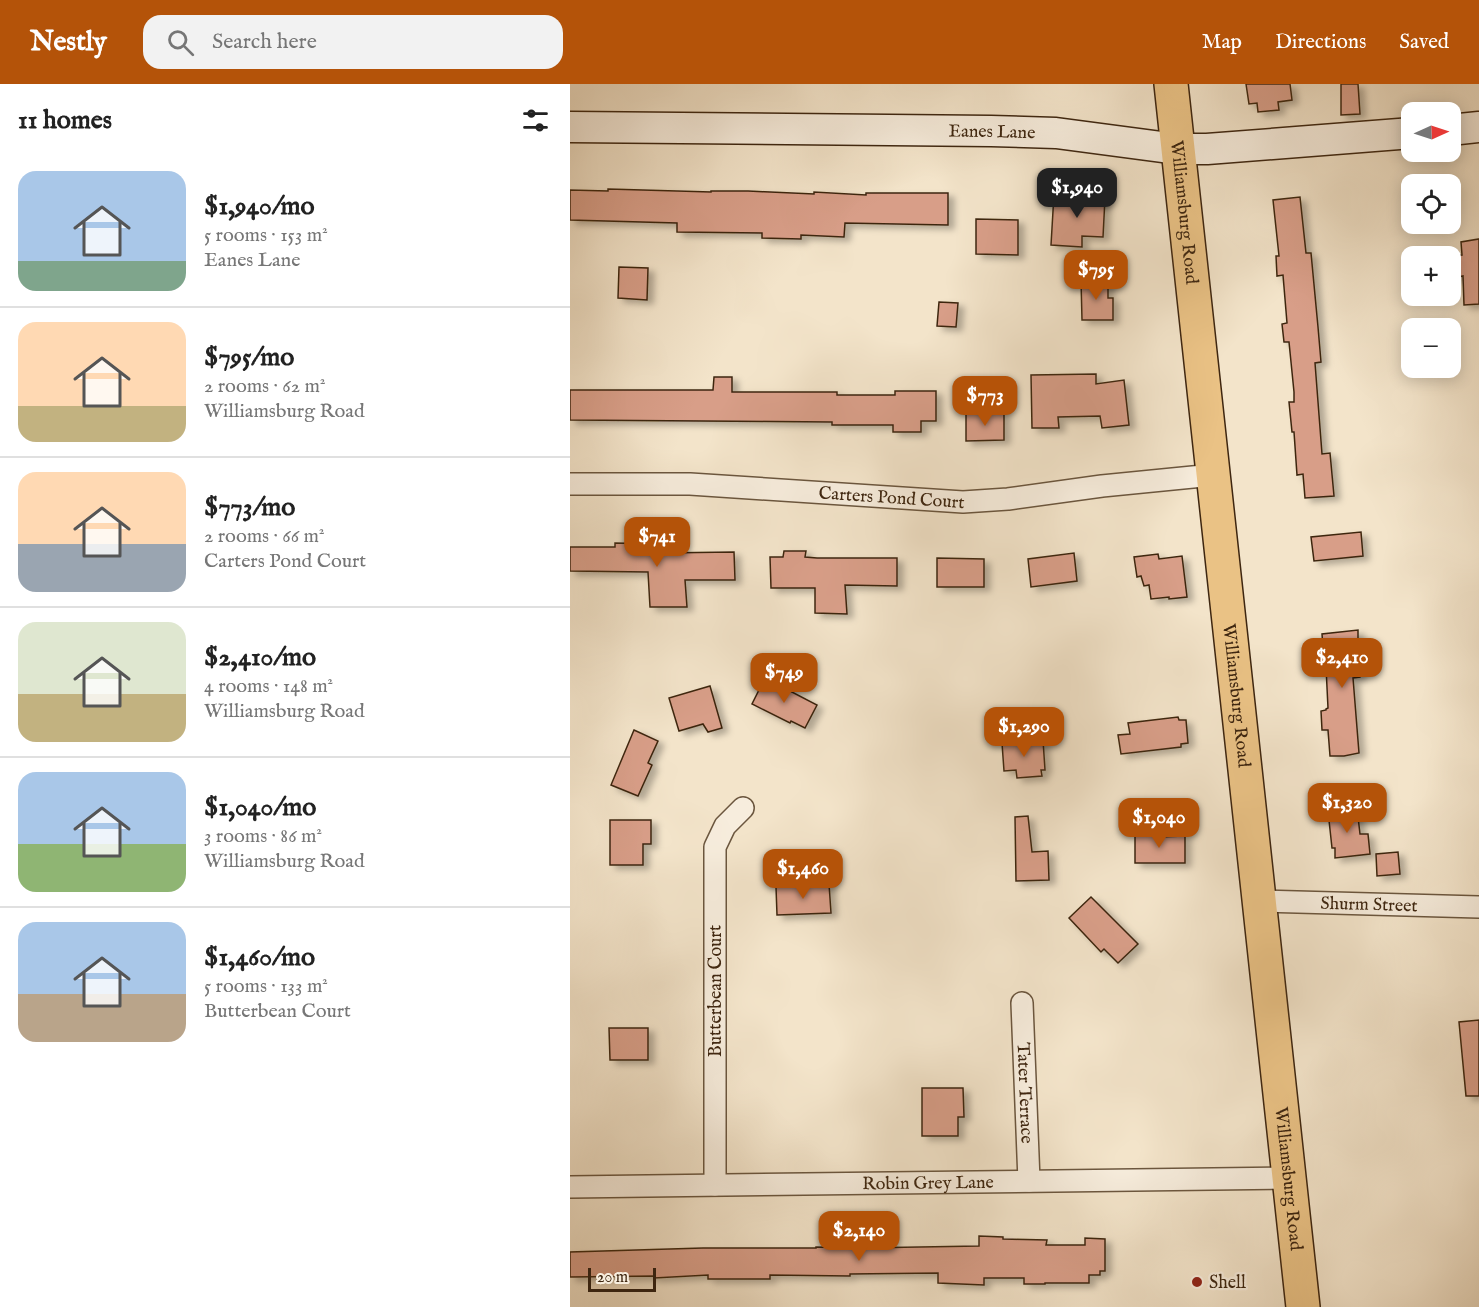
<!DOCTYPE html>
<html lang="en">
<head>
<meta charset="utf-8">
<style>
	:root { --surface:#fff; --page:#f2f2f2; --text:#222; --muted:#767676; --line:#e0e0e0; --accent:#b45309 }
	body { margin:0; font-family:"IM FELL English",serif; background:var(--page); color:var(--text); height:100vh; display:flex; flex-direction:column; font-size:22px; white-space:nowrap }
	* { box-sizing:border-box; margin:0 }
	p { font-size:20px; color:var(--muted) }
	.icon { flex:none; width:33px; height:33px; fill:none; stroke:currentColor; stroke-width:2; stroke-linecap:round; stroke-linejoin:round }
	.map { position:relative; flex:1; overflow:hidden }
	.panel { display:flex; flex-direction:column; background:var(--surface); width:570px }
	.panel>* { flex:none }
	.needle { width:39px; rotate:87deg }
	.fabs { position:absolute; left:831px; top:18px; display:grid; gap:12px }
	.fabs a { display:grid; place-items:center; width:60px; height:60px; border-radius:12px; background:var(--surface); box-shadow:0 3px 15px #0003; font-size:30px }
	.scale { position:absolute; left:18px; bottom:15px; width:68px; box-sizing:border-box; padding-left:6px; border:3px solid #3e2610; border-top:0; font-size:16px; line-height:21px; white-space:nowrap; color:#3e2610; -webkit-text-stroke:4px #f7eddd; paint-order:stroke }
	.price { position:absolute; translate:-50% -51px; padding:0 14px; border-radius:12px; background:var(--accent); color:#fff; font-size:20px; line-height:39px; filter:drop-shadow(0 2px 3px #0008) }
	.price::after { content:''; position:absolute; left:50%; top:36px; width:18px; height:14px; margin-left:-9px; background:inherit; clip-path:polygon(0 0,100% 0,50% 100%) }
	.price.selected { background:#222; color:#fff }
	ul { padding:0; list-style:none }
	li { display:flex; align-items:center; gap:18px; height:150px; padding:0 18px }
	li+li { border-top:2px solid var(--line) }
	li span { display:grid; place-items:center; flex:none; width:168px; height:120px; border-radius:18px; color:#555 }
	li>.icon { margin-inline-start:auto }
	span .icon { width:72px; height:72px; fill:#fffc; stroke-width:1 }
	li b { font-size:26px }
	h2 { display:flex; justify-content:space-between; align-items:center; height:72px; padding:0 18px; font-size:26px }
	header { display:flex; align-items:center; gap:36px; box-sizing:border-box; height:84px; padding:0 30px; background:var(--accent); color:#fff }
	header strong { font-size:28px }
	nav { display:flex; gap:33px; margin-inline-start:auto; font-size:21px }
	.search { width:420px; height:54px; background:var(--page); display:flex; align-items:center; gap:15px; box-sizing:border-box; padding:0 21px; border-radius:18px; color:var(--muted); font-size:22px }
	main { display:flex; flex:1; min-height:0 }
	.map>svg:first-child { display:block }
	.building { fill:#d89e88; stroke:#3e2610; stroke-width:1.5; filter:url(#shadow) }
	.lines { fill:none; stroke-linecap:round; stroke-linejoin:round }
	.street-casing { stroke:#6b563e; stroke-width:24 }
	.secondary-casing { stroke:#3e2610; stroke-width:33 }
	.primary-casing { stroke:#3e2610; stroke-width:36 }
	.street { stroke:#f7eddd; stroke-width:21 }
	.secondary { stroke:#f7eddd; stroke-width:30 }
	.primary { stroke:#eac285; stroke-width:33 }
	.poi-dot { fill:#8f2418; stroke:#f7eddd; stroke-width:2 }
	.labels { text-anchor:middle; stroke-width:4.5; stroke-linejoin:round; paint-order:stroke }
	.street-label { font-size:18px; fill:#3e2610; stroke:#f7eddd }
	.poi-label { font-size:18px; fill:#3e2610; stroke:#f7eddd; text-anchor:start }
</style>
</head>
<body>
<header>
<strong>Nestly</strong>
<div class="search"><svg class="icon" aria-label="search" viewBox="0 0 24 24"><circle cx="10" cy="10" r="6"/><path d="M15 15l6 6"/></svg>Search here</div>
<nav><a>Map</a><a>Directions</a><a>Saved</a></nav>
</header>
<main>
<section class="panel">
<h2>11 homes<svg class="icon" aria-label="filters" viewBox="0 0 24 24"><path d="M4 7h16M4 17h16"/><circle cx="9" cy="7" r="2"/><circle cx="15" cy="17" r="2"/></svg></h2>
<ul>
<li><span style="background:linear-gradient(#a9c7e8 75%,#7fa58c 0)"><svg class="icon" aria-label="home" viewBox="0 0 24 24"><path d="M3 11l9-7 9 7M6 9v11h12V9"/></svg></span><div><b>$1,940/mo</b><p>5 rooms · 153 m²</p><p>Eanes Lane</p></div></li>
<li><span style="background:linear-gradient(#ffd9b3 70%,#c2b280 0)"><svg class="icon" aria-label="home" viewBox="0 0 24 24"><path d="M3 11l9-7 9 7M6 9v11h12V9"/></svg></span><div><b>$795/mo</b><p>2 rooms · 62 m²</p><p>Williamsburg Road</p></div></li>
<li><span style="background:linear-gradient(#ffd9b3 60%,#9aa5b1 0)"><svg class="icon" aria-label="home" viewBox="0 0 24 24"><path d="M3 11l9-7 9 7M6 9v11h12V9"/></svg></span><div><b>$773/mo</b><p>2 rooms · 66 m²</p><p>Carters Pond Court</p></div></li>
<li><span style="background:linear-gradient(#dfe7d0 60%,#c2b280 0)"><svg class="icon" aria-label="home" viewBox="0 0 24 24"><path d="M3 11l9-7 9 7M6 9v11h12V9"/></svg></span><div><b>$2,410/mo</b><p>4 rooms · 148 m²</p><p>Williamsburg Road</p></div></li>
<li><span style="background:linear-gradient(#a9c7e8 60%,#8fb573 0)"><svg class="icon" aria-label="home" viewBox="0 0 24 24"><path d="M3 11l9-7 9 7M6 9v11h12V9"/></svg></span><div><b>$1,040/mo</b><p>3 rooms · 86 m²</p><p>Williamsburg Road</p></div></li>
<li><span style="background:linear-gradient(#a9c7e8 60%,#b9a48a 0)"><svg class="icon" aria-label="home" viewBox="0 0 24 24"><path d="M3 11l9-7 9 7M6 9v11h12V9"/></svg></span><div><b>$1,460/mo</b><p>5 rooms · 133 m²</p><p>Butterbean Court</p></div></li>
</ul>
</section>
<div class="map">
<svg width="909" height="1223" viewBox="0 0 909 1223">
	<defs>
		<filter id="shadow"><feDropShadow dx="6" dy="4" stdDeviation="3" flood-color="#0004"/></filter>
	</defs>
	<rect width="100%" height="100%" fill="#f3e4ca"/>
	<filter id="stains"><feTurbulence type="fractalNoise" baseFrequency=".00333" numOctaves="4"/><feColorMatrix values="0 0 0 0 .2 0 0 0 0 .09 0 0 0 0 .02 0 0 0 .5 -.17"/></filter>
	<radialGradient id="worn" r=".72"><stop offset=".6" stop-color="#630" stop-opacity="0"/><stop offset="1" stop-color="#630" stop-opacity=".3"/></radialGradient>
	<g class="building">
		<polygon points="676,0 720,0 722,16 708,18 709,26 688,28 687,19 679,20"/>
		<polygon points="771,0 788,0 790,30 771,31"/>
		<polygon points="38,105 141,108 141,107 178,107 244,110 244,108 296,111 296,109 378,109 378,141 275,139 274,153 231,151 231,155 192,154 192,149 107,148 107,139 0,136 0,106 38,107"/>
		<polygon points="484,110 535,114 533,153 512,152 512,163 481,161"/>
		<polygon points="730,113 736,169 741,169 748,243 751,278 745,279 752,370 760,369 764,412 735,414 733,390 727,391 724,348 722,348 719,318 724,318 724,308 719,258 714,258 712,240 717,239 713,191 707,192 706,172 709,172 703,116"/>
		<polygon points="406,135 448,136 448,171 406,170"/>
		<polygon points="909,155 909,220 894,221 893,192 883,194 881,172 892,171 891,158"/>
		<polygon points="49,183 78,184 77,216 48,214"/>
		<polygon points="511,196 538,196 538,214 543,214 543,236 512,236"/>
		<polygon points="369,218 388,219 386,243 367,242"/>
		<polygon points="526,290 526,300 554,296 559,341 532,344 530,332 488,333 489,344 462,344 461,291"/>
		<polygon points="144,293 162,293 162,308 267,308 267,311 325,311 325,307 366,307 366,337 351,337 351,348 323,348 323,341 262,341 262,338 0,336 0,306 143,306"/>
		<polygon points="434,329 434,356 396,357 396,330"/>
		<polygon points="791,448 793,472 744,477 741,453"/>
		<polygon points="45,459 91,460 91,469 164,468 165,496 115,496 117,523 80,523 78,488 0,487 0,463 45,463"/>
		<polygon points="214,467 236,467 235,473 247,474 327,474 327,502 275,501 277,530 245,529 245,504 201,504 200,473 213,473"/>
		<polygon points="504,469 507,497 461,503 458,475"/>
		<polygon points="588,470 589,475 612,472 617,513 599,515 599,513 581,515 579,501 574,502 571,492 567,493 564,473"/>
		<polygon points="367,474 414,475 414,503 367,503"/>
		<polygon points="788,546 788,560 800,559 801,579 790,579 790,593 783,594 789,669 774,672 760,672 758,646 752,646 751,627 756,626 756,625 758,624 756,583 751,584 749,565 753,564 752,550"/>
		<polygon points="195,594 247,621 235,644 221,637 220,639 182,620"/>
		<polygon points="140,602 152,644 138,648 133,640 109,647 99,614"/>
		<polygon points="608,633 609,636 616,636 618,659 611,660 611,663 551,670 548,651 560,650 558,639"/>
		<polygon points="64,646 88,657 78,679 82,681 68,712 41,701"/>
		<polygon points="473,656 475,686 471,686 472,692 447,694 446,686 434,687 432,659"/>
		<polygon points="787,724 790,750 798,750 800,770 765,774 765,764 762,764 758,727"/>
		<polygon points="458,732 462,768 478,767 479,796 446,797 445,733"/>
		<polygon points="40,736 81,736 81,760 73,760 73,781 40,781"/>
		<polygon points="565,749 588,749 588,753 615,752 615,779 565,779"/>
		<polygon points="828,768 830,790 807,792 806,770"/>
		<polygon points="259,800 261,829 207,831 206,803"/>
		<polygon points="521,813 568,860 548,879 534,865 531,868 499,834"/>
		<polygon points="909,936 909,1012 896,1012 889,938"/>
		<polygon points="39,944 78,944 78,976 40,976"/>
		<polygon points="352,1004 393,1004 394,1033 388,1033 388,1052 352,1052"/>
		<polygon points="409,1152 433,1153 433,1155 477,1156 476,1161 515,1161 515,1154 535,1155 535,1187 530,1187 530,1191 519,1191 519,1199 475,1199 475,1200 454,1200 454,1194 414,1194 414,1201 368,1199 368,1189 280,1190 280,1192 200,1191 200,1195 138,1195 138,1191 84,1194 84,1192 0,1193 0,1168 133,1164 246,1164 246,1163 290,1164 409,1162"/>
	</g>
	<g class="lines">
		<g class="street-casing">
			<g id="street">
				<path id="s1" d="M 0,400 L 120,400 L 393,418 L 438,415 L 532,402 L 643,391"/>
				<path id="s2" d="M 688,817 L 909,823"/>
				<path id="s3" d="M 452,919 L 459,1097"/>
				<polyline points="145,1101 145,763 155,742 173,724"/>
				<path id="s4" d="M 0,1103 L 718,1094"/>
			</g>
		</g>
		<g class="secondary-casing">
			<g id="secondary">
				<path id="s5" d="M 0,43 L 421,47 L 486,49 L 607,65 L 637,65 L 842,49"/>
				<polyline points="880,46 909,43"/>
			</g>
		</g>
		<g class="primary-casing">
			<g id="primary">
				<path id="s6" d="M 601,0 L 733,1223"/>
			</g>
		</g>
		<use href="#street" class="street"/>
		<use href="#secondary" class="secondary"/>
		<use href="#primary" class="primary"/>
	</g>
	<circle class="poi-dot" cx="627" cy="1198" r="6"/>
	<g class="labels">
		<g class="street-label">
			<text dy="6" stroke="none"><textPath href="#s5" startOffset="422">Eanes Lane</textPath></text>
			<text dy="6" stroke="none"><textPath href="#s6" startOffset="129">Williamsburg Road</textPath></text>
			<text dy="6" stroke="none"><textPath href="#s1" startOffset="322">Carters Pond Court</textPath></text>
			<text dy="6" stroke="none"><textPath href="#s6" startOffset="615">Williamsburg Road</textPath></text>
			<text dy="6" stroke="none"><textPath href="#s2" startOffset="111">Shurm Street</textPath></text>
			<text transform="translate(145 907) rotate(-90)" y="6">Butterbean Court</text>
			<text dy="6" stroke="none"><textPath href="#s3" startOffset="90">Tater Terrace</textPath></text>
			<text dy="6" stroke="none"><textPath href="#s6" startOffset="1101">Williamsburg Road</textPath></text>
			<text dy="6" stroke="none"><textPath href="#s4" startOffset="358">Robin Grey Lane</textPath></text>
		</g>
		<g class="poi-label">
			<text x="639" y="1204">Shell</text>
		</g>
	</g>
	<rect width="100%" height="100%" filter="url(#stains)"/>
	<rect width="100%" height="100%" fill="url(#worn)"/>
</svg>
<div class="fabs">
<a><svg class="needle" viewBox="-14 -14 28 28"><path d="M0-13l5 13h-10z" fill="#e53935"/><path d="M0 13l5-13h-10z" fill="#767676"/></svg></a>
<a><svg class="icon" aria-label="locate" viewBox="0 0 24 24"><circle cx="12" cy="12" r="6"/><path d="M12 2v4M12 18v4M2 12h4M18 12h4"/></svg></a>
<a>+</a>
<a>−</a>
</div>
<div class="scale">20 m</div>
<b class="price selected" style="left:507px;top:135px">$1,940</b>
<b class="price" style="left:526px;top:217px">$795</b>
<b class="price" style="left:415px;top:343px">$773</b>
<b class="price" style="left:87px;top:484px">$741</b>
<b class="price" style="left:772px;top:605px">$2,410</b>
<b class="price" style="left:214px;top:620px">$749</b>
<b class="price" style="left:454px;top:674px">$1,290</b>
<b class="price" style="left:777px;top:750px">$1,320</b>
<b class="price" style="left:589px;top:765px">$1,040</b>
<b class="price" style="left:233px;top:816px">$1,460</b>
<b class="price" style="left:289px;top:1178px">$2,140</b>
</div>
</main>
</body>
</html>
